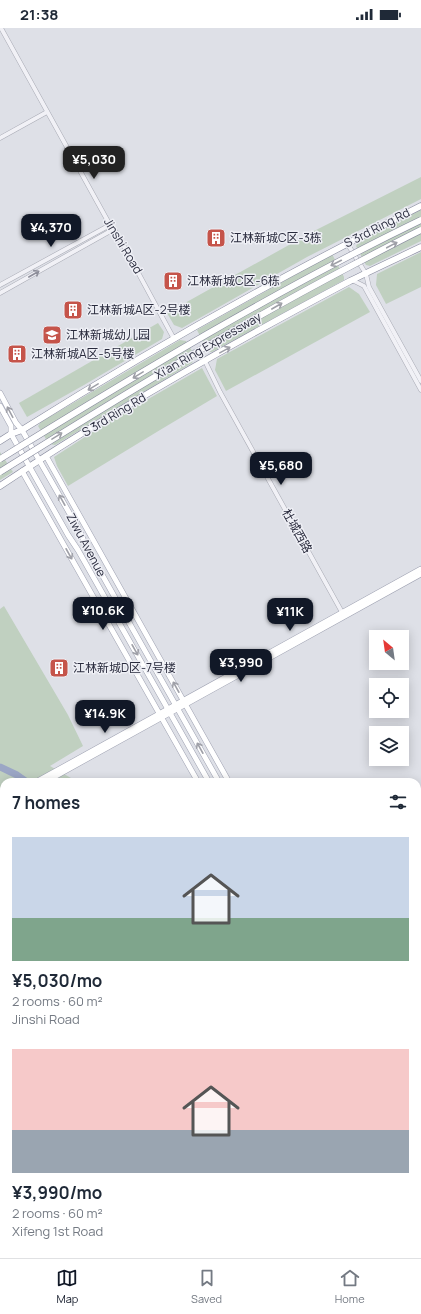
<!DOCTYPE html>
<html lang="en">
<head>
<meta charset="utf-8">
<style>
	:root { --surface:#fff; --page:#f2f2f3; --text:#1f2937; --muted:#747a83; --line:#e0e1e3; --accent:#111827 }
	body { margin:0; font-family:Manrope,"Noto Sans SC",sans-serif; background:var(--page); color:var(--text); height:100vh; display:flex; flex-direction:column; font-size:15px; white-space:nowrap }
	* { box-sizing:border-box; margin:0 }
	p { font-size:13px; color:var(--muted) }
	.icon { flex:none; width:22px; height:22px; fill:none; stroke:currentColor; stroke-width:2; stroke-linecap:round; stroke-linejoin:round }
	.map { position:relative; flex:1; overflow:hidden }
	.sheet { position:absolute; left:0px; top:750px; width:421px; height:480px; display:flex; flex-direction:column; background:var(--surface); border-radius:12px 12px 0 0; box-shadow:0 2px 10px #0003 }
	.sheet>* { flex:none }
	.needle { width:26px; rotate:331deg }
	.controls { position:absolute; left:369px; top:602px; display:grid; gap:8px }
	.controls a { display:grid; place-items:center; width:40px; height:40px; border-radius:0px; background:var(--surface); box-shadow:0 2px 10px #0003; font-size:20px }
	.price { position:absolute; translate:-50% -34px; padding:0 9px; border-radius:8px; background:var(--accent); color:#fff; font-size:13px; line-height:26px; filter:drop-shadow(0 1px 2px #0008) }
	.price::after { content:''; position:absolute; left:50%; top:24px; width:12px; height:9px; margin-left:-6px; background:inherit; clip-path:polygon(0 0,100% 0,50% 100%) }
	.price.current { background:#222; color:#fff }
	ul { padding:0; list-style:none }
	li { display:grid; align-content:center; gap:8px; height:212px; padding:0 12px }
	li span { display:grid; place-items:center; height:124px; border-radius:0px; color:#555 }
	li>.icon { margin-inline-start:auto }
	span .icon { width:72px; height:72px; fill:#fffc; stroke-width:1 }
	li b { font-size:17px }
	h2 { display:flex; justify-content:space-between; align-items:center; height:48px; padding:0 12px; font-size:17px }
	.status { display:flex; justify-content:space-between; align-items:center; height:28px; padding:0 20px; background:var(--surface); direction:ltr }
	.status svg { height:11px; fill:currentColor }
	.menu { display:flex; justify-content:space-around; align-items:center; height:56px; border-top:1px solid var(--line); background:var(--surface); font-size:11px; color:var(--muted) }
	.menu a { display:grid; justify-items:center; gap:2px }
	.menu .current { color:var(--accent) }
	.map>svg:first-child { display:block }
	.green { fill:#c0d0c0 }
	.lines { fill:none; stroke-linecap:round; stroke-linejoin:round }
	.river { stroke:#9ba6c5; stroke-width:7 }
	.minor-casing { stroke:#a8aab4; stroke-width:5 }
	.major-casing { stroke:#9fa2b2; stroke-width:6 }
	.highway-casing { stroke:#878a9d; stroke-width:7 }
	.minor { stroke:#f1f1f6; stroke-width:4 }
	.major { stroke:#fff; stroke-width:5 }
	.highway { stroke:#fff; stroke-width:6 }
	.highway-bridge-casing { stroke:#878a9d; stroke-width:7; stroke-linecap:butt }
	.highway-bridge { stroke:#fff; stroke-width:6 }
	.oneway { stroke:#9fa0a8 }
	.oneway2 { stroke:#8d8e9a }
	.labels { text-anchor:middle; stroke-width:3; stroke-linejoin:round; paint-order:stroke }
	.street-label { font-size:12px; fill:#292b3d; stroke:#eeeff5 }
	.poi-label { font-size:12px; fill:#292b3d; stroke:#eeeff5; text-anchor:start }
</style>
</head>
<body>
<div class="status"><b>21:38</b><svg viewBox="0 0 49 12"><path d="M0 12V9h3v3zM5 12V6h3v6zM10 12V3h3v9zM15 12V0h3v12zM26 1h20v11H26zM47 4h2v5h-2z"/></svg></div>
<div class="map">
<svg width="421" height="1230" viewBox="0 0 421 1230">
	<rect width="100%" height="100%" fill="#dee0e7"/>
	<g class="green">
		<polygon points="421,149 421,171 307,229 182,300 174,297 167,285 314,203"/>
		<polygon points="421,182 421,213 370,238 366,237 356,218 360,212"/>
		<polygon points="421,224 421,259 386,276 376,257 377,246"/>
		<polygon points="332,226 344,249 344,252 212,324 208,324 197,302"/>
		<polygon points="349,259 359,266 370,284 226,363 215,342 217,331"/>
		<polygon points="158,295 164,304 162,311 84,357 27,389 19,375"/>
		<polygon points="180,312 186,313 195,328 192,335 55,417 49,416 38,398 41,394"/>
		<polygon points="202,340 217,368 160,402 68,458 57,438 54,429 105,396"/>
		<polygon points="0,424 13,444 0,452"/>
		<polygon points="4,578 68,687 83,718 50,738 78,754 4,754 4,1066 0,1059 0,581"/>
		<polygon points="421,935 421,992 417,993 417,938"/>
		<rect x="417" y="1002" width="4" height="65"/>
		<polygon points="417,1183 421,1192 421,1230 63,1230 61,1226 417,1226"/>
	</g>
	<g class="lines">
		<g class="river">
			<polyline points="0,739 17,747 27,754"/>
			<polyline points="417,1084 421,1084"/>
		</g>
		<g class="minor-casing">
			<g id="minor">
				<polyline points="1,0 110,197 114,201 121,213 174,311"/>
				<polyline points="0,110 47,84"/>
				<polyline points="347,215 366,246 369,259 421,353"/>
				<polyline points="352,252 364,258 421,362"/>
				<polyline points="0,257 110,197"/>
				<polyline points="0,265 114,201"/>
				<polyline points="205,333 220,364 343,586"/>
				<polyline points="0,1228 4,1225"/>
				<polyline points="10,1230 15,1226"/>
			</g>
		</g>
		<g class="major-casing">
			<g id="major">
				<polyline points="0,365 16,395 22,402 79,502 87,520 219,754"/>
				<polyline points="0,378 11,398 11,406 68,507 78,522 209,754"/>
				<polyline points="46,428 229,754"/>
				<polyline points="22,443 198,754"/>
				<polyline points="36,754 421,541"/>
				<polyline points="45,754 421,546"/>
				<polyline points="0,774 4,772"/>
				<polyline points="0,779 4,777"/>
				<polyline points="417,1127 421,1135"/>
				<polyline points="0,1137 4,1144"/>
				<polyline points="417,1147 421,1156"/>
				<polyline points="0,1157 4,1164"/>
				<polyline points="39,1226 42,1230"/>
				<polyline points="49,1226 51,1230"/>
			</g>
		</g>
		<g class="highway-casing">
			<g id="highway">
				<path d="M 0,413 L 11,406 L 22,402 C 151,321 285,246 421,178"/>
				<path d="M 0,458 C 112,383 231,316 350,253 C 374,241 398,230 421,219"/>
			</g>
		</g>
		<use href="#minor" class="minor"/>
		<use href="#major" class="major"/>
		<use href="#highway" class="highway"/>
		<g class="highway-bridge-casing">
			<g id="highway-bridge">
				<path d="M 0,431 C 137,346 276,262 421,192"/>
				<path d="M 0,444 C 115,372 231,301 351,238 C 374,226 397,214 421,202"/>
			</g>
		</g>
		<use href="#highway-bridge" class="highway-bridge"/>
	</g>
	<defs><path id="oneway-shaft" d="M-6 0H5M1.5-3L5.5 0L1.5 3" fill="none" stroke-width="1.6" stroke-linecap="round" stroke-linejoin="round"/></defs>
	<g class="oneway">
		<use href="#oneway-shaft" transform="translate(392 217) rotate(-28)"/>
		<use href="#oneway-shaft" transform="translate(336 235) rotate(153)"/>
		<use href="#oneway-shaft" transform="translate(277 278) rotate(-30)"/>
		<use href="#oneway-shaft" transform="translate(225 322) rotate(-29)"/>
		<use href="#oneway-shaft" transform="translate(138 347) rotate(149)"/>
		<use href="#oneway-shaft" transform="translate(93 359) rotate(149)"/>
		<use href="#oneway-shaft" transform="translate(10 384) rotate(-118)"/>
		<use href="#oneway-shaft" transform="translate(57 408) rotate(-32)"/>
		<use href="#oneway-shaft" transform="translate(62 472) rotate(-119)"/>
		<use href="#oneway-shaft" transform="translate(69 526) rotate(61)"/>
		<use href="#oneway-shaft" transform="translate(135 622) rotate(61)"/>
		<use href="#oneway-shaft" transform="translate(176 659) rotate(-119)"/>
		<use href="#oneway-shaft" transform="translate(200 720) rotate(-119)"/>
	</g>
	<use class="oneway2" href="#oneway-shaft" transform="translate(34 246) rotate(-30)"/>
	<defs>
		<g id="building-square" transform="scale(1)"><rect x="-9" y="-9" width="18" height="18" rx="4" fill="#c5544a" stroke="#eeeff5"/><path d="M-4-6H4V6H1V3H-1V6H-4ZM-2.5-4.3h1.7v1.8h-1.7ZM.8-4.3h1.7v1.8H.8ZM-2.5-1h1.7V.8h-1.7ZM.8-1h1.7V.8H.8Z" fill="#fff"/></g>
		<g id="school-square" transform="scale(1)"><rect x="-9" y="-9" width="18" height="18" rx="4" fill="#c5544a" stroke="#eeeff5"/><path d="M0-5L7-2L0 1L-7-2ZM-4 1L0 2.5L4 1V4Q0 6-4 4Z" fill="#fff"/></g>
	</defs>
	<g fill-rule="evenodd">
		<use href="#building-square" x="216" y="210"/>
		<use href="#building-square" x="173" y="253"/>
		<use href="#building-square" x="73" y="282"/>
		<use href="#school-square" x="52" y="307"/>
		<use href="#building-square" x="17" y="326"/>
		<use href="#building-square" x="59" y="640"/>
	</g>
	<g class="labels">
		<g class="street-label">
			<text transform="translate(377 200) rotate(-27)" y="4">S 3rd Ring Rd</text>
			<text transform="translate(123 218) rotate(59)" y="4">Jinshi Road</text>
			<text transform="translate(208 318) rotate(-30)" y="4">Xi'an Ring Expressway</text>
			<text transform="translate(114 387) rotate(-31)" y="4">S 3rd Ring Rd</text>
			<text transform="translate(297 503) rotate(61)" y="4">杜城西路</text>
			<text transform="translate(86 517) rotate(62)" y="4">Ziwu Avenue</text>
		</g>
		<g class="poi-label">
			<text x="230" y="214">江林新城C区-3栋</text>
			<text x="187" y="257">江林新城C区-6栋</text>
			<text x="87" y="286">江林新城A区-2号楼</text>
			<text x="66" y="311">江林新城幼儿园</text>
			<text x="31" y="330">江林新城A区-5号楼</text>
			<text x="73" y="644">江林新城D区-7号楼</text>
		</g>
	</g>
</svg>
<div class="controls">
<a><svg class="needle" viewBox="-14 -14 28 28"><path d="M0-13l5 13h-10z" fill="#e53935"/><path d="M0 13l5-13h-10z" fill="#747a83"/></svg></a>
<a><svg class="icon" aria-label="locate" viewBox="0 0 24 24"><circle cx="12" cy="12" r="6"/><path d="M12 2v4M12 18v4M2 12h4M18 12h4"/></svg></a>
<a><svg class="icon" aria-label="layers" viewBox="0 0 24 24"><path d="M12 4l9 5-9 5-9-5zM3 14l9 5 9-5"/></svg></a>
</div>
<b class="price current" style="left:94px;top:152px">¥5,030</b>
<b class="price" style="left:51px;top:220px">¥4,370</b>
<b class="price" style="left:281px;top:458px">¥5,680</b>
<b class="price" style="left:103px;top:603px">¥10.6K</b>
<b class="price" style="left:290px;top:604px">¥11K</b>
<b class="price" style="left:241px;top:655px">¥3,990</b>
<b class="price" style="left:105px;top:706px">¥14.9K</b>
<section class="sheet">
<h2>7 homes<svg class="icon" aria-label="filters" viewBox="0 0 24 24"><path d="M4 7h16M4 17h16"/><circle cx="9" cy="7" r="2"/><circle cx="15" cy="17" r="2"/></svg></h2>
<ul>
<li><span style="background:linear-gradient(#c9d6e8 65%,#7fa58c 0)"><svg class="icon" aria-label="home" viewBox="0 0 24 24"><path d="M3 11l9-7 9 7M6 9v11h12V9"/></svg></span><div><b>¥5,030/mo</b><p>2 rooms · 60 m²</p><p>Jinshi Road</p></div></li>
<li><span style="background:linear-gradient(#f6c9c9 65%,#9aa5b1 0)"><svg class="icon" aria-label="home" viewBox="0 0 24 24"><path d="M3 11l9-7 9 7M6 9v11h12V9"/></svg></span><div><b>¥3,990/mo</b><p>2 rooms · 60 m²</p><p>Xifeng 1st Road</p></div></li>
</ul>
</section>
</div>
<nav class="menu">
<a class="current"><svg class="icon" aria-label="map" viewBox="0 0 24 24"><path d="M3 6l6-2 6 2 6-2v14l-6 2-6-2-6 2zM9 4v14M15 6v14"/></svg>Map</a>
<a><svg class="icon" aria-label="saved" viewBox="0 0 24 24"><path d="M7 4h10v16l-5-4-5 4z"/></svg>Saved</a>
<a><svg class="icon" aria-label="home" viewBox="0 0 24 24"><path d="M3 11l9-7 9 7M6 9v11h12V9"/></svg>Home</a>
</nav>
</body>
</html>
